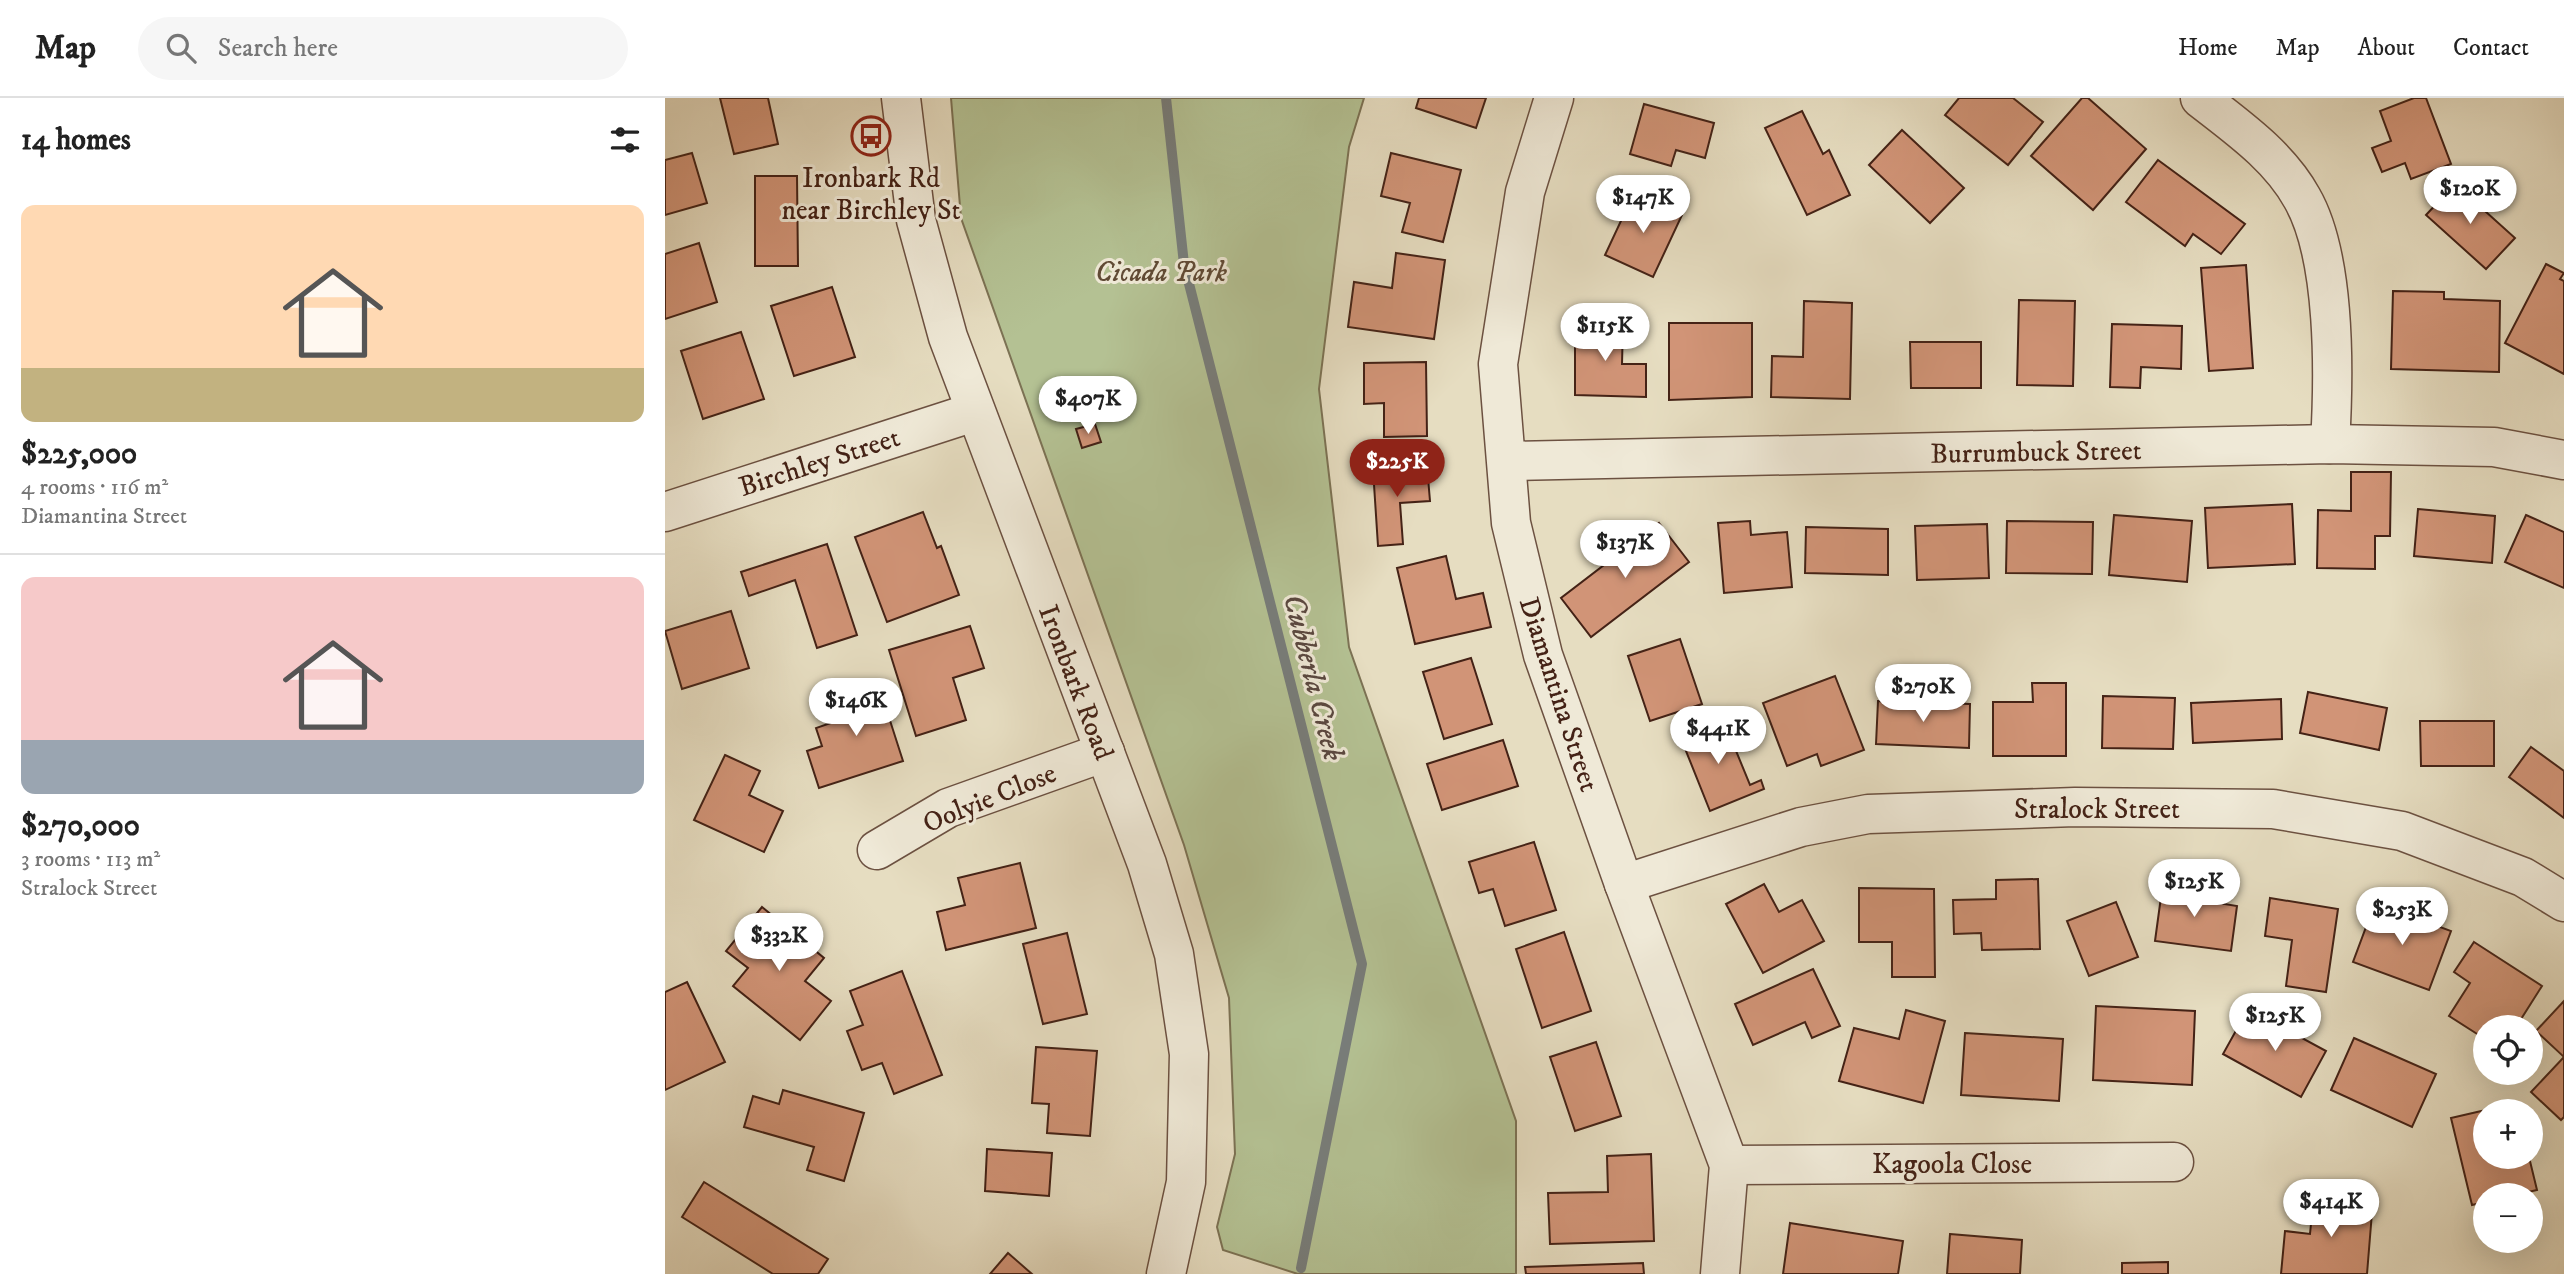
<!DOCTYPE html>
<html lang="en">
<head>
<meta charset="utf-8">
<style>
	:root { --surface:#fff; --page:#f6f6f6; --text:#222; --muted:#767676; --line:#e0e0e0; --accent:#8f2418 }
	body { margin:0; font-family:"IM FELL DW Pica",serif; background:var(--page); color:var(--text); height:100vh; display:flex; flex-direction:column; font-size:26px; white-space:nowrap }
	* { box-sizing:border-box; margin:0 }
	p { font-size:23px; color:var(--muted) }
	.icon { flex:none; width:38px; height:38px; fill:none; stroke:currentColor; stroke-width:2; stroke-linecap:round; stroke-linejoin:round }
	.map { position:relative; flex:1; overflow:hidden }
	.sheet { display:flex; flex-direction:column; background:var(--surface); width:665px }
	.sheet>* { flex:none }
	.buttons { position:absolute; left:1808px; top:917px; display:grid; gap:14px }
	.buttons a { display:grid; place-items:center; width:70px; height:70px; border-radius:50%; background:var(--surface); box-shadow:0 7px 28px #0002; font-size:35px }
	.price { position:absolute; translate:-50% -60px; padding:0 16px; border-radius:24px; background:#fff; color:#222; font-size:23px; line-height:46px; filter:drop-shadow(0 2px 4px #0008) }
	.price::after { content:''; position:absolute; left:50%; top:42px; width:21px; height:16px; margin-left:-10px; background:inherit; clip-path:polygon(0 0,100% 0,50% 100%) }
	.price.active { background:var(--accent); color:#fff }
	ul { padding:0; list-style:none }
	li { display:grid; align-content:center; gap:14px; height:371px; padding:0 21px }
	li+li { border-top:2px solid var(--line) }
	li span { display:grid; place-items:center; height:217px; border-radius:14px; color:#555 }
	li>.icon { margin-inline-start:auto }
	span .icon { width:126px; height:126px; fill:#fffc; stroke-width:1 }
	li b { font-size:30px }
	h2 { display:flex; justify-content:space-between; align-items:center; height:84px; padding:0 21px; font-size:30px }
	header { display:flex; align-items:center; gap:42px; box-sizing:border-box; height:98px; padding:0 35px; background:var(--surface); border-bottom:2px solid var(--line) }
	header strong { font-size:33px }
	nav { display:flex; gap:38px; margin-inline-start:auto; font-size:24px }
	.search { width:490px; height:63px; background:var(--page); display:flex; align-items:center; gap:18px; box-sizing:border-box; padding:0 24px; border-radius:38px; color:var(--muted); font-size:26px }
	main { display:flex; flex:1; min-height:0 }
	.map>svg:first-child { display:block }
	.green { fill:#b4c193; stroke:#7c7254; stroke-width:2 }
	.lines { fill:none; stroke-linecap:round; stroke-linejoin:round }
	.stream { stroke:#787d7a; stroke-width:10 }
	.building { fill:#d19477; stroke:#442216; stroke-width:2 }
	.minor-casing { stroke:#6c5141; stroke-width:41 }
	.tertiary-casing { stroke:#6c5141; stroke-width:41 }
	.minor { stroke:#efe9d7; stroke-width:38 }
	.tertiary { stroke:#efe9d7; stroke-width:38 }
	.labels { text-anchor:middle; stroke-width:6; stroke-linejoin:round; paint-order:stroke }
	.poi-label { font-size:28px; fill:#442216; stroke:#efe9d7 }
	.park-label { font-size:28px; font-style:italic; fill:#604a35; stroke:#efe9d7 }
	.street-label { font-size:28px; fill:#442216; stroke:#efe9d7 }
	.water-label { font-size:30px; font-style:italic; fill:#5a4840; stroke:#efe9d7 }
</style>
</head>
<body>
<header>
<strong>Map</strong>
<div class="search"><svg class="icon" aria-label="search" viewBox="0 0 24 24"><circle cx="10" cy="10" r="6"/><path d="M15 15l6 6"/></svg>Search here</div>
<nav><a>Home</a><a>Map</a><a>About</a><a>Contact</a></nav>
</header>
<main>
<section class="sheet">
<h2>14 homes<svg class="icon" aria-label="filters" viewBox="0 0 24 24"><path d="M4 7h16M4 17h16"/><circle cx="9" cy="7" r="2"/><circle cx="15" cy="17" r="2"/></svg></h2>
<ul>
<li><span style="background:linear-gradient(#ffd9b3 75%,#c2b280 0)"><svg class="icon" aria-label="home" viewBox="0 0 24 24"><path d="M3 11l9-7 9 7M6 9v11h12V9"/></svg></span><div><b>$225,000</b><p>4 rooms · 116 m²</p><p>Diamantina Street</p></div></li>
<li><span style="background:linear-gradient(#f6c9c9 75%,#9aa5b1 0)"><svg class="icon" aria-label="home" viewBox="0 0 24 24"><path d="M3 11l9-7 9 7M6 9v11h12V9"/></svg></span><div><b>$270,000</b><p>3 rooms · 113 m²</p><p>Stralock Street</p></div></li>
</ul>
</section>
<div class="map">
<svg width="1899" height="1176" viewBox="0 0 1899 1176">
	<rect width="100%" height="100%" fill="#e6ddc1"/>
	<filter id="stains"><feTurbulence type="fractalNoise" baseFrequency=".00286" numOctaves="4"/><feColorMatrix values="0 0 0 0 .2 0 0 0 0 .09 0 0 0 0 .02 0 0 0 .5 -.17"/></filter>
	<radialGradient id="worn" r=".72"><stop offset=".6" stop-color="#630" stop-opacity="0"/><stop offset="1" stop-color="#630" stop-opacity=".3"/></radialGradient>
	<polygon class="green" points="286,0 699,0 684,49 654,291 684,549 851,1023 851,1176 633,1176 558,1152 552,1129 570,1056 564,900 519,747 296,120"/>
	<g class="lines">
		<polyline class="stream" points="501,0 519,166 697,866 636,1170"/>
	</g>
	<g class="building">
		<polygon points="55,0 103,0 113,46 69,56"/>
		<polygon points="754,0 821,0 811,30 751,10"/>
		<polygon points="1294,0 1348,0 1378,24 1343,67 1280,17"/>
		<polygon points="1417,0 1423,0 1481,51 1428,112 1366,58"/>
		<polygon points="1749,0 1761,0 1786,66 1746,81 1740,65 1717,74 1707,50 1726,43 1715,13"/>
		<polygon points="979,6 1049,25 1040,60 1011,52 1006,68 965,56"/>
		<polygon points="1137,13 1158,56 1164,52 1185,97 1142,117 1100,30"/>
		<polygon points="1237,32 1299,90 1265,125 1204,67"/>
		<polygon points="27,55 42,105 0,117 0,62"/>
		<polygon points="726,55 796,72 778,144 737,134 745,105 716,98"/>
		<polygon points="1493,62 1580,126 1556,156 1528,136 1520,148 1461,104"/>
		<polygon points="90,78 132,78 133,168 90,168"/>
		<polygon points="1790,86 1850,140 1821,171 1761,117"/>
		<polygon points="969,95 1017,117 988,179 940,157"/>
		<polygon points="34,145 52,204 0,221 0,156"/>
		<polygon points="731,155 780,162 769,241 683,229 689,184 727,190"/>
		<polygon points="1881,166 1899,175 1895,181 1899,183 1899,276 1840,245"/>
		<polygon points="1581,167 1588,270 1544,273 1536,170"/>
		<polygon points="167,189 190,259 129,278 106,208"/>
		<polygon points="1728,193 1779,194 1779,201 1835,203 1834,274 1726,271"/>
		<polygon points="1354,202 1410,203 1408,288 1352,287"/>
		<polygon points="1139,203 1187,205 1185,301 1106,299 1107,258 1138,259"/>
		<polygon points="910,225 958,226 957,266 981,266 981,299 910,297"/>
		<polygon points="1004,225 1087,225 1087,299 1004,302"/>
		<polygon points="1447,226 1517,228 1516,271 1476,269 1475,290 1445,289"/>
		<polygon points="76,234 99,301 38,321 16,253"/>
		<polygon points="1245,244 1316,244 1316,290 1246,290"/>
		<polygon points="761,264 762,338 719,339 719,305 699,306 699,265"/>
		<polygon points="430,326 436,344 417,350 411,331"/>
		<polygon points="762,368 765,403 735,405 738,446 713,448 708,371"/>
		<polygon points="1686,374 1726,374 1725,438 1710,438 1710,471 1652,470 1653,412 1686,413"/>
		<polygon points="1627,406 1630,466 1543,470 1540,410"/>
		<polygon points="1753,411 1830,418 1827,465 1749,458"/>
		<polygon points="258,414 272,450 276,448 294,497 222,524 190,439"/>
		<polygon points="1449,417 1527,423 1522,484 1444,477"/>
		<polygon points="1861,417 1899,434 1899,490 1840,464"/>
		<polygon points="1085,423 1086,437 1122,434 1127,489 1059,495 1053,425"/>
		<polygon points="1342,423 1428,424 1427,476 1341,475"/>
		<polygon points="994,425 1024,464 926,539 896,500"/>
		<polygon points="1322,426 1324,480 1252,482 1250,428"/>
		<polygon points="1141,429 1223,431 1223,477 1140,475"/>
		<polygon points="162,446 192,537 152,550 130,482 84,498 76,474"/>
		<polygon points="781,458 791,501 818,495 826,529 750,546 732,470"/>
		<polygon points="66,513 84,570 17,591 0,533"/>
		<polygon points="305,528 319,570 288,580 301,622 251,638 224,552"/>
		<polygon points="1015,541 1037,606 985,623 963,558"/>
		<polygon points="806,560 827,626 779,641 758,574"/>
		<polygon points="1170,578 1199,652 1156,668 1152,656 1122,668 1098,605"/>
		<polygon points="212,582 238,663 154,690 142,653 157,648 151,630 180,620 172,595"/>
		<polygon points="1367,585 1401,585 1401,658 1328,658 1328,604 1368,604"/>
		<polygon points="1643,594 1722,610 1714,652 1635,635"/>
		<polygon points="1438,598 1510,600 1508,651 1437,650"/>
		<polygon points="1616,601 1617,641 1528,645 1526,605"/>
		<polygon points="1213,603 1305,606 1304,650 1211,646"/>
		<polygon points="1058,621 1085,687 1096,682 1099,691 1045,713 1015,638"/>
		<polygon points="1755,623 1829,623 1829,668 1756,668"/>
		<polygon points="838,642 853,688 777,712 762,666"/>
		<polygon points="1866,649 1899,673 1899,720 1844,679"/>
		<polygon points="60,657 95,673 84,697 118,713 99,754 29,722"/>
		<polygon points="869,744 891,812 840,828 828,791 814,795 804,764"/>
		<polygon points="355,765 371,830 281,852 272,814 300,807 293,780"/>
		<polygon points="1373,781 1375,851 1317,852 1316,835 1289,836 1288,802 1331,801 1331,782"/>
		<polygon points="1498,784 1531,788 1529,801 1572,808 1566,853 1490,843"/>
		<polygon points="1099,786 1114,814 1137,802 1159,843 1098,875 1061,806"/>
		<polygon points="1194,790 1269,791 1270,879 1227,879 1227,844 1194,844"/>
		<polygon points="1605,800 1673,811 1661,894 1621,888 1627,842 1600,838"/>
		<polygon points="1451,804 1473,859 1424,878 1402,823"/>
		<polygon points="1710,805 1786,833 1764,892 1688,864"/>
		<polygon points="97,809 159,860 140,883 166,903 135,942 68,888 83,870 61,853"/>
		<polygon points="899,834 926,913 877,930 851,851"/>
		<polygon points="402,835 422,916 378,926 358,846"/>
		<polygon points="1809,844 1877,888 1851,929 1820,929 1820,941 1784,918 1805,885 1789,874"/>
		<polygon points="1148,871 1175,928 1147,940 1140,924 1088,947 1070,906"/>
		<polygon points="237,873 277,977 229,996 217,965 197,972 182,933 198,927 185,893"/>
		<polygon points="22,884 60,964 0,992 0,894"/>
		<polygon points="1899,903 1899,959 1871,933"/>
		<polygon points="1431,908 1530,913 1527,987 1428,982"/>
		<polygon points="1583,911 1661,953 1636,999 1558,956"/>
		<polygon points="1241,912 1280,923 1258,1005 1174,983 1189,930 1234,941"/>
		<polygon points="1300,935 1398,941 1394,1003 1296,997"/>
		<polygon points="1689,940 1771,976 1747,1029 1666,992"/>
		<polygon points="931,944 956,1018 910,1033 885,959"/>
		<polygon points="371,949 432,953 425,1038 382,1035 384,1006 367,1005"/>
		<polygon points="1899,959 1899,1019 1896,1022 1866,994"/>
		<polygon points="118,992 199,1015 179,1083 142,1072 149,1049 79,1029 88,998 114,1006"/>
		<polygon points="1851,1005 1853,1013 1820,1013 1820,1059 1864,1059 1872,1092 1850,1097 1820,1097 1820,1104 1807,1107 1786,1020"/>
		<polygon points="322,1051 387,1055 384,1098 320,1093"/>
		<polygon points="986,1056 989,1143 885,1146 883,1095 943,1094 942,1058"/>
		<polygon points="39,1084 163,1161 153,1176 108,1176 17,1119"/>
		<polygon points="1649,1096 1708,1102 1702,1176 1616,1176 1620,1133 1645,1136"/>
		<polygon points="1125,1125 1238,1143 1233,1176 1118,1176"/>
		<polygon points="1285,1136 1357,1142 1355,1176 1282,1176"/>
		<polygon points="343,1155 367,1176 325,1176"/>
		<polygon points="1503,1164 1503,1176 1457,1176 1457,1165"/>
		<polygon points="978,1165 979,1176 861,1176 860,1169"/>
	</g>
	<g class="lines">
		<g class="minor-casing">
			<g id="minor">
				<polyline points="236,0 251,122 283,239 482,766 509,856 524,956 521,1084 501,1176"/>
				<polyline points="889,0 860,94 833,266 846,425 878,557 959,786 1064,1067 1055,1176"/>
				<path d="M 1535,0 C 1572,29 1614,58 1637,100 C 1671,159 1669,278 1665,346"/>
				<polyline points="842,363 1665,346 1829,349 1899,362"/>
				<polyline points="212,752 283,710 440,654"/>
				<polyline points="959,786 1136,729 1203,716 1410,709 1608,711 1737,733 1858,779 1899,804"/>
				<polyline points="1064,1067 1509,1064"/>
			</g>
		</g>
		<g class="tertiary-casing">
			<polyline id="tertiary" points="0,414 309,314"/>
		</g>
		<use href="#minor" class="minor"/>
		<use href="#tertiary" class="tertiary"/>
	</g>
	<defs>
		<g id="bus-ring" transform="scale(2.0125)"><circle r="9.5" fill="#efe9d7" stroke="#8f2418" stroke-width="1.5"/><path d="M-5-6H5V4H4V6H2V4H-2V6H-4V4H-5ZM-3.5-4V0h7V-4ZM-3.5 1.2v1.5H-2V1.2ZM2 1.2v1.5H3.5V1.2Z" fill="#8f2418"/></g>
	</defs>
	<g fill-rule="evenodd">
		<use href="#bus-ring" x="206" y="38"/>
	</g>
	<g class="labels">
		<g class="poi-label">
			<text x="206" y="89">Ironbark Rd<tspan x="206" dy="32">near Birchley St</tspan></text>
		</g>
		<g class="park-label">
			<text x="496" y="183">Cicada Park</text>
		</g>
		<g class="street-label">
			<text transform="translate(1371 353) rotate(-1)" y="10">Burrumbuck Street</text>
			<text transform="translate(154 363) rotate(-18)" y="10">Birchley Street</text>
			<text transform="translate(412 584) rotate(69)" y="10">Ironbark Road</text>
			<text transform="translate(895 596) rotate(72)" y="10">Diamantina Street</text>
			<text transform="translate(324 699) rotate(-22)" y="10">Oolyie Close</text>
			<text x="1432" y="720">Stralock Street</text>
			<text x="1287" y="1075">Kagoola Close</text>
		</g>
		<g class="water-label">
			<text transform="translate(649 579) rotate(76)" y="10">Cubberla Creek</text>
		</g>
	</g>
	<rect width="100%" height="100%" filter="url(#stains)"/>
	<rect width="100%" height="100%" fill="url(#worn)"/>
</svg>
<div class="buttons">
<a><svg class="icon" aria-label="locate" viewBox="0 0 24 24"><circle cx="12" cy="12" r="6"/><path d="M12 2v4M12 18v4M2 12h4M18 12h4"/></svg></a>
<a>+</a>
<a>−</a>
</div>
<b class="price" style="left:1805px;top:128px">$120K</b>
<b class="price" style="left:978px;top:137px">$147K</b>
<b class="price" style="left:940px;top:265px">$115K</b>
<b class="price" style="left:423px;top:338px">$407K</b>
<b class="price active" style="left:732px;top:401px">$225K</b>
<b class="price" style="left:960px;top:482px">$137K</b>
<b class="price" style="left:1258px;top:626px">$270K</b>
<b class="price" style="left:191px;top:640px">$146K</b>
<b class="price" style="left:1053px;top:668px">$441K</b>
<b class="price" style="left:1529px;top:821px">$125K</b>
<b class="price" style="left:1737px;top:849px">$253K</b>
<b class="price" style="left:114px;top:875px">$332K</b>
<b class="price" style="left:1610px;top:955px">$125K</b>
<b class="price" style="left:1666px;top:1141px">$414K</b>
</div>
</main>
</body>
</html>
